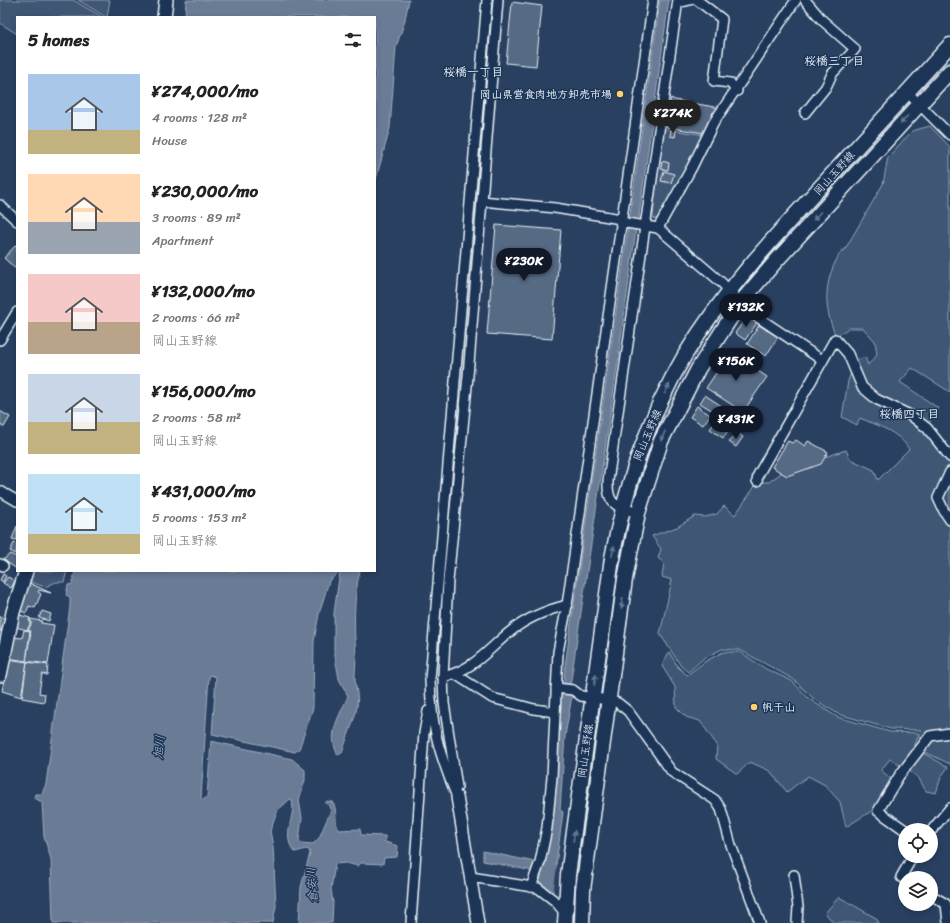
<!DOCTYPE html>
<html lang="en">
<head>
<meta charset="utf-8">
<style>
	:root { --surface:#fff; --page:#f6f6f6; --text:#222; --muted:#767676; --accent:#111827 }
	body { margin:0; font-family:Sriracha,"Klee One",sans-serif; background:var(--page); color:var(--text); height:100vh; display:flex; flex-direction:column; font-size:15px; white-space:nowrap }
	* { box-sizing:border-box; margin:0 }
	p { font-size:13px; color:var(--muted) }
	.icon { flex:none; width:22px; height:22px; fill:none; stroke:currentColor; stroke-width:2; stroke-linecap:round; stroke-linejoin:round }
	.map { position:relative; flex:1; overflow:hidden }
	.sheet { position:absolute; left:16px; top:16px; width:360px; height:556px; display:flex; flex-direction:column; background:var(--surface); border-radius:0px; box-shadow:0 2px 6px #0003 }
	.sheet>* { flex:none }
	.buttons { position:absolute; left:898px; top:823px; display:grid; gap:8px }
	.buttons a { display:grid; place-items:center; width:40px; height:40px; border-radius:50%; background:var(--surface); box-shadow:0 2px 6px #0003; font-size:20px }
	.price { position:absolute; translate:-50% -34px; padding:0 9px; border-radius:14px; background:var(--accent); color:#fff; font-size:13px; line-height:26px; filter:drop-shadow(0 1px 2px #0008) }
	.price::after { content:''; position:absolute; left:50%; top:24px; width:12px; height:9px; margin-left:-6px; background:inherit; clip-path:polygon(0 0,100% 0,50% 100%) }
	.price.selected { background:#222; color:#fff }
	ul { padding:0; list-style:none }
	li { display:flex; align-items:center; gap:12px; height:100px; padding:0 12px }
	li span { display:grid; place-items:center; flex:none; width:112px; height:80px; border-radius:0px; color:#555 }
	li>.icon { margin-inline-start:auto }
	span .icon { width:48px; height:48px; fill:#fffc; stroke-width:1 }
	li b { font-size:17px }
	h2 { display:flex; justify-content:space-between; align-items:center; height:48px; padding:0 12px; font-size:17px }
	.map>svg:first-child { display:block }
	.green { fill:#415774; stroke:#94a4b6 }
	.water { fill:#6b7c95; stroke:#9dabbd }
	.pier { fill:#294061 }
	.building { fill:#556a83; stroke:#e8f1f8 }
	.lines { fill:none; stroke-linecap:round; stroke-linejoin:round }
	.minor-casing { stroke:#e8f1f8; stroke-width:12 }
	.tertiary-casing { stroke:#e8f1f8; stroke-width:14 }
	.secondary-casing { stroke:#e8f1f8; stroke-width:16 }
	.primary-casing { stroke:#e8f1f8; stroke-width:17 }
	.minor { stroke:#1d3557; stroke-width:9 }
	.tertiary { stroke:#1d3557; stroke-width:11 }
	.secondary { stroke:#1d3557; stroke-width:13 }
	.primary { stroke:#1d3557; stroke-width:14 }
	.oneway { fill:#64778f }
	.poi-dot { fill:#ffd166; stroke:#1d3557; stroke-width:1.5 }
	.labels { text-anchor:middle; stroke-width:3; stroke-linejoin:round; paint-order:stroke }
	.poi-label { font-size:11px; font-weight:bold; fill:#e8f1f8; stroke:#1d3557; text-anchor:end }
	.street-label { font-size:11px; fill:#e8f1f8; stroke:#1d3557 }
	.neighbourhood-label { font-size:12px; font-weight:bold; fill:#e8f1f8; stroke:#1d3557 }
	.water-label { font-size:12px; font-style:italic; fill:#b6c2d0; stroke:#1d3557 }
</style>
</head>
<body>
<div class="map">
<svg width="950" height="923" viewBox="0 0 950 923">
	<rect width="100%" height="100%" fill="#294061"/>
	<filter id="ink" filterUnits="userSpaceOnUse"><feTurbulence type="fractalNoise" baseFrequency=".025" numOctaves="2"/><feDisplacementMap in="SourceGraphic" scale="8" xChannelSelector="R" yChannelSelector="G"/><feConvolveMatrix kernelMatrix="1 2 1 2 8 2 1 2 1" color-interpolation-filters="sRGB"/></filter>
	<g filter="url(#ink)">
		<g class="green">
			<polygon points="0,0 73,0 102,17 17,17 17,34 0,23"/>
			<polygon points="78,0 110,0 107,17 106,17"/>
			<path d="M 930,126 L 950,147 L 950,392 L 912,368 L 900,382 L 938,408 L 929,423 L 950,450 L 950,764 L 925,752 L 918,746 L 921,730 L 891,729 L 838,714 L 813,698 L 793,679 L 740,650 L 722,649 L 704,658 L 688,672 L 681,666 L 660,634 L 672,580 L 662,577 L 664,563 L 658,558 L 661,549 L 652,536 L 677,527 L 695,516 L 705,517 L 717,514 L 724,506 L 735,515 L 758,482 L 769,482 L 785,470 L 846,450 L 850,459 L 874,470 L 878,480 L 909,449 C 898,431 878,426 860,418 L 857,425 L 842,417 L 848,381 L 855,361 L 865,357 L 868,365 L 877,355 L 875,341 L 863,328 L 849,328 L 836,336 C 822,306 824,278 842,250 L 844,251 L 883,184 L 888,157 L 912,131 Z"/>
			<polygon points="664,129 705,135 670,202 658,218 655,219 653,218 658,163"/>
			<polygon points="29,571 67,571 64,582 56,582 45,587 25,580"/>
			<polygon points="669,652 678,667 687,675 706,661 723,652 740,652 766,669 792,681 809,699 837,717 890,732 919,733 915,745 923,753 948,767 941,777 936,793 926,791 918,777 890,759 881,770 891,779 873,810 846,827 840,802 825,785 808,776 787,792 770,771 750,762 737,774 716,759 717,745 700,721 686,717 676,707 675,687 662,666"/>
			<polygon points="839,897 876,918 879,923 834,923 825,913"/>
		</g>
		<g class="water">
			<polygon points="186,0 409,0 404,24 396,47 390,128 375,183 375,17 185,17"/>
			<polygon points="660,0 669,0 639,216 641,218 636,230 619,352 621,356 618,361 570,687 572,696 565,736 560,810 563,812 556,865 583,923 540,882 541,877 528,870 483,861 483,851 544,864 551,831 560,694 564,685 565,666 628,228 627,216 630,214"/>
			<path d="M 75,571 L 340,571 L 329,581 L 319,614 L 314,641 L 313,708 L 299,749 L 295,752 L 212,734 L 216,677 L 211,675 L 209,677 L 201,798 L 203,800 L 207,797 L 211,741 L 292,759 L 305,770 L 305,780 L 299,800 L 302,818 L 299,840 L 301,843 L 313,844 L 319,838 L 331,810 L 330,806 L 325,803 L 327,801 L 332,802 C 339,810 333,821 339,830 L 360,829 L 361,835 L 385,836 L 385,842 L 398,846 L 397,857 L 384,858 L 383,864 L 361,863 L 358,866 L 346,863 L 335,864 L 331,889 L 333,902 L 332,923 L 299,923 L 301,887 L 310,853 L 309,850 L 306,849 L 295,852 C 280,836 296,818 292,800 L 290,799 L 277,811 L 270,831 L 273,846 L 276,906 L 273,923 L 53,923 L 51,859 L 44,837 L 42,802 L 34,798 L 35,794 L 42,794 L 46,784 L 70,606 L 70,597 L 66,595 L 68,585 L 72,584 Z"/>
			<path d="M 340,571 L 360,571 C 353,598 354,629 356,655 C 356,663 355,670 355,677 C 355,687 359,696 357,707 C 355,720 346,739 342,753 L 338,755 C 326,733 340,716 348,696 L 339,679 L 334,651 L 334,613 Z"/>
		</g>
		<polygon class="pier" points="557,865 595,919 595,923 582,923 553,895"/>
		<g class="building">
			<polygon points="512,2 542,6 536,66 506,63"/>
			<polygon points="671,98 675,100 720,108 717,113 713,112 704,133 666,127"/>
			<polygon points="671,130 676,131 675,137 670,136"/>
			<polygon points="662,161 669,163 668,170 661,169"/>
			<polygon points="664,171 674,174 671,183 661,181"/>
			<polygon points="496,225 561,230 552,339 487,334"/>
			<polygon points="17,244 17,270 4,258"/>
			<polygon points="747,317 757,323 745,340 735,333"/>
			<polygon points="759,325 778,337 766,356 747,344"/>
			<polygon points="730,352 767,377 743,412 706,388"/>
			<polygon points="705,395 729,411 724,418 700,403"/>
			<polygon points="697,406 710,415 703,425 690,417"/>
			<polygon points="0,411 10,417 4,427 0,425"/>
			<polygon points="717,419 730,428 723,438 710,429"/>
			<polygon points="736,432 743,437 736,447 729,442"/>
			<polygon points="796,440 805,446 808,441 828,452 821,464 787,476 772,467 788,441 792,443"/>
			<polygon points="17,526 17,540 12,539"/>
			<polygon points="14,543 17,544 16,554 10,551"/>
			<polygon points="10,554 17,557 17,569 3,560"/>
			<polygon points="3,574 6,576 3,582 0,580"/>
			<polygon points="8,577 15,581 11,588 3,583"/>
			<polygon points="27,582 51,593 39,590 38,592 41,594 35,608 29,606 26,613 17,609"/>
			<polygon points="42,611 51,614 49,621 39,618"/>
			<polygon points="20,615 30,618 29,621 31,622 27,630 16,627"/>
			<polygon points="0,616 7,620 0,632"/>
			<polygon points="30,619 42,621 41,623 54,625 48,664 26,661 31,631 28,631 32,622 30,621"/>
			<polygon points="24,630 30,631 26,661 8,658 13,637 22,638"/>
			<polygon points="8,659 27,662 21,697 2,691"/>
			<polygon points="27,662 48,665 47,675 42,674 39,693 45,694 44,702 22,698"/>
		</g>
		<g class="lines">
			<g class="minor-casing">
				<g id="minor">
					<polyline points="697,0 722,19 714,81 730,83 737,91"/>
					<polyline points="805,0 822,20 855,49 832,74 826,87 805,113"/>
					<polyline points="678,3 690,0"/>
					<polyline points="907,92 950,135"/>
					<polyline points="482,201 555,208 621,219"/>
					<polyline points="0,205 17,221"/>
					<polyline points="620,222 658,228 722,283 747,310 822,360"/>
					<polyline points="658,228 692,167 714,122 796,0"/>
					<polyline points="0,340 17,312"/>
					<polyline points="950,472 938,498 944,511 950,520"/>
					<polyline points="757,481 758,475 835,339 848,354 862,387 876,399 910,415 927,428 950,457"/>
					<polyline points="0,491 17,501"/>
					<path d="M 638,513 C 617,506 607,506 608,481 L 678,0"/>
					<polyline points="0,564 3,566"/>
					<polyline points="455,674 492,698 534,709 555,712"/>
					<path d="M 443,677 C 475,669 487,650 511,631 C 527,618 547,610 567,605"/>
					<polyline points="556,688 573,690 581,696 608,700 618,703 628,711 672,772 715,800 721,809 731,845 760,923"/>
					<polyline points="457,787 444,703 443,677 448,581 468,376 498,0"/>
					<path d="M 457,797 C 439,753 431,727 430,679 L 487,0"/>
					<polyline points="905,830 878,811 899,776 930,736 950,733"/>
					<polyline points="931,831 950,808"/>
					<polyline points="794,875 798,907 797,923"/>
					<polyline points="471,877 538,888 555,901 565,913"/>
					<polyline points="905,879 901,877 913,856"/>
					<polyline points="531,887 540,862 547,828 552,777 558,652 567,605 653,0"/>
					<polyline points="931,895 946,904 948,923"/>
					<polyline points="411,923 424,733 428,711"/>
				</g>
			</g>
			<g class="tertiary-casing">
				<polyline id="tertiary" points="457,797 478,923"/>
			</g>
			<g class="secondary-casing">
				<g id="secondary">
					<polyline points="164,17 166,0"/>
					<polyline points="0,675 13,612 26,571"/>
				</g>
			</g>
			<g class="primary-casing">
				<g id="primary">
					<path d="M 565,923 L 568,875 L 612,558 C 626,486 647,419 685,355 C 721,295 767,245 814,194 C 860,144 905,95 950,45"/>
					<polyline points="582,923 583,890 625,579 638,513 661,441 698,369 740,303 776,261 950,71"/>
				</g>
			</g>
			<use href="#minor" class="minor"/>
			<use href="#tertiary" class="tertiary"/>
			<use href="#secondary" class="secondary"/>
			<use href="#primary" class="primary"/>
		</g>
		<defs><path id="oneway-solid" d="M-6-.8H1V-3.2L6.5 0L1 3.2V.8H-6Z"/></defs>
		<g class="oneway">
			<use href="#oneway-solid" transform="translate(904 120) rotate(132)"/>
			<use href="#oneway-solid" transform="translate(817 216) rotate(132)"/>
			<use href="#oneway-solid" transform="translate(667 389) rotate(-63)"/>
			<use href="#oneway-solid" transform="translate(663 436) rotate(114)"/>
			<use href="#oneway-solid" transform="translate(613 551) rotate(-79)"/>
			<use href="#oneway-solid" transform="translate(622 603) rotate(98)"/>
			<use href="#oneway-solid" transform="translate(595 680) rotate(-82)"/>
			<use href="#oneway-solid" transform="translate(574 836) rotate(-82)"/>
		</g>
	</g>
	<g class="poi-dot">
		<circle cx="620" cy="94" r="4"/>
		<circle cx="754" cy="707" r="4"/>
	</g>
	<g class="labels">
		<g class="poi-label">
			<text x="612" y="98">岡山県営食肉地方卸売市場</text>
			<text x="762" y="711" text-anchor="start">帆干山</text>
		</g>
		<g class="street-label">
			<text transform="translate(834 173) rotate(-48)" y="4">岡山玉野線</text>
			<text transform="translate(647 435) rotate(-67)" y="4">岡山玉野線</text>
			<text transform="translate(585 751) rotate(-82)" y="4">岡山玉野線</text>
		</g>
		<g class="neighbourhood-label">
			<text x="834" y="65">桜橋三丁目</text>
			<text x="473" y="76">桜橋一丁目</text>
			<text x="909" y="418">桜橋四丁目</text>
		</g>
		<g class="water-label">
			<text transform="translate(159 747) rotate(-84)" y="4">旭川</text>
			<text transform="translate(312 885) rotate(-94)" y="4">倉安川</text>
		</g>
	</g>
</svg>
<div class="buttons">
<a><svg class="icon" aria-label="locate" viewBox="0 0 24 24"><circle cx="12" cy="12" r="6"/><path d="M12 2v4M12 18v4M2 12h4M18 12h4"/></svg></a>
<a><svg class="icon" aria-label="layers" viewBox="0 0 24 24"><path d="M12 4l9 5-9 5-9-5zM3 14l9 5 9-5"/></svg></a>
</div>
<b class="price selected" style="left:673px;top:134px">¥274K</b>
<b class="price" style="left:524px;top:282px">¥230K</b>
<b class="price" style="left:746px;top:328px">¥132K</b>
<b class="price" style="left:736px;top:382px">¥156K</b>
<b class="price" style="left:736px;top:440px">¥431K</b>
<section class="sheet">
<h2>5 homes<svg class="icon" aria-label="filters" viewBox="0 0 24 24"><path d="M4 7h16M4 17h16"/><circle cx="9" cy="7" r="2"/><circle cx="15" cy="17" r="2"/></svg></h2>
<ul>
<li><span style="background:linear-gradient(#a9c7e8 70%,#c2b280 0)"><svg class="icon" aria-label="home" viewBox="0 0 24 24"><path d="M3 11l9-7 9 7M6 9v11h12V9"/></svg></span><div><b>¥274,000/mo</b><p>4 rooms · 128 m²</p><p>House</p></div></li>
<li><span style="background:linear-gradient(#ffd9b3 60%,#9aa5b1 0)"><svg class="icon" aria-label="home" viewBox="0 0 24 24"><path d="M3 11l9-7 9 7M6 9v11h12V9"/></svg></span><div><b>¥230,000/mo</b><p>3 rooms · 89 m²</p><p>Apartment</p></div></li>
<li><span style="background:linear-gradient(#f6c9c9 60%,#b9a48a 0)"><svg class="icon" aria-label="home" viewBox="0 0 24 24"><path d="M3 11l9-7 9 7M6 9v11h12V9"/></svg></span><div><b>¥132,000/mo</b><p>2 rooms · 66 m²</p><p>岡山玉野線</p></div></li>
<li><span style="background:linear-gradient(#c9d6e8 60%,#c2b280 0)"><svg class="icon" aria-label="home" viewBox="0 0 24 24"><path d="M3 11l9-7 9 7M6 9v11h12V9"/></svg></span><div><b>¥156,000/mo</b><p>2 rooms · 58 m²</p><p>岡山玉野線</p></div></li>
<li><span style="background:linear-gradient(#bfe0f5 75%,#c2b280 0)"><svg class="icon" aria-label="home" viewBox="0 0 24 24"><path d="M3 11l9-7 9 7M6 9v11h12V9"/></svg></span><div><b>¥431,000/mo</b><p>5 rooms · 153 m²</p><p>岡山玉野線</p></div></li>
</ul>
</section>
</div>
</body>
</html>
